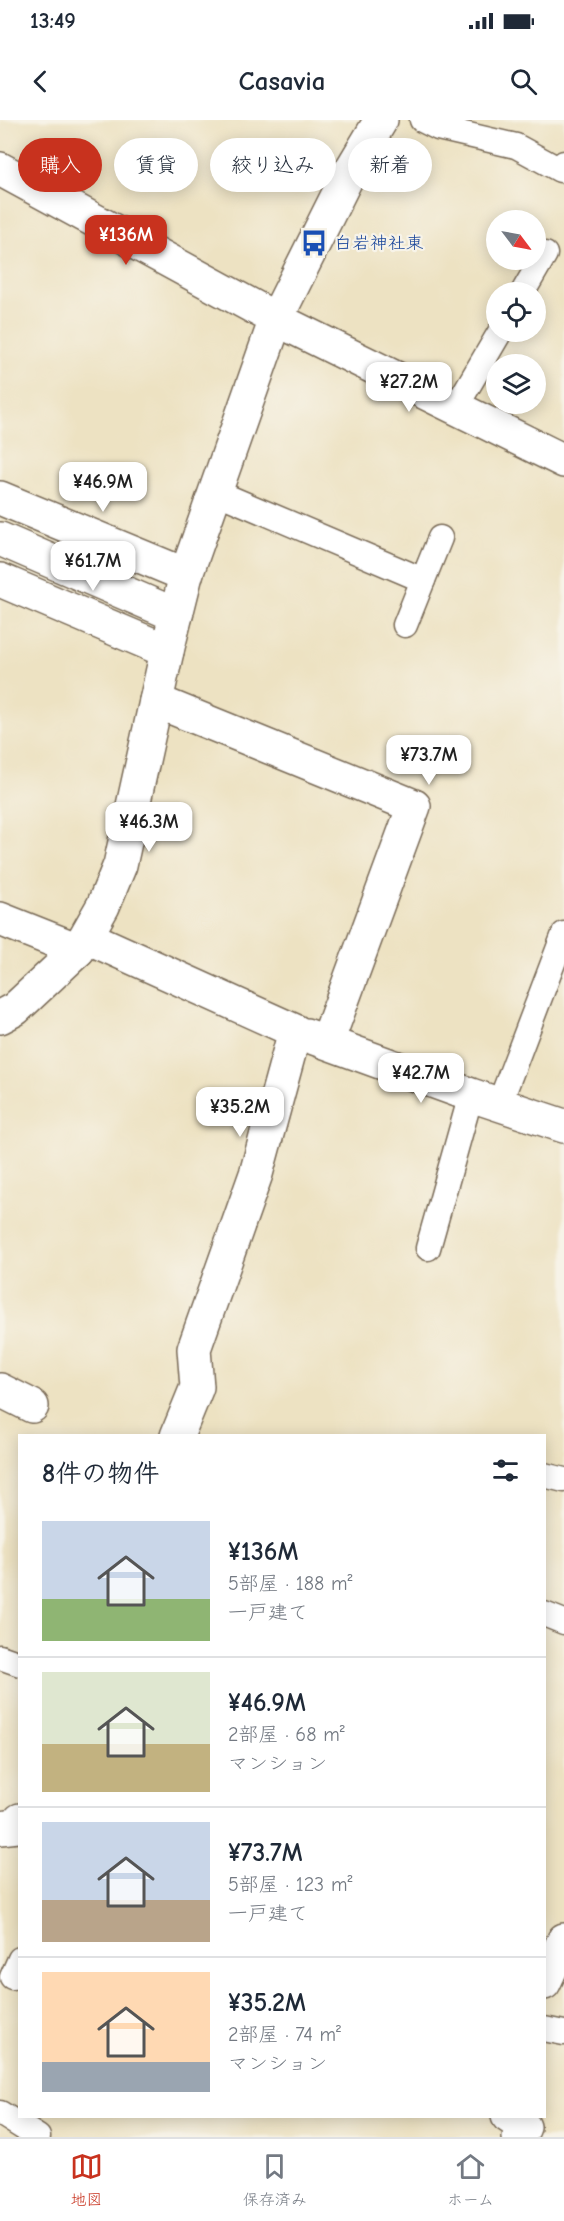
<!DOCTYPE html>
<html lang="ja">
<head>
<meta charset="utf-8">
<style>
	:root { --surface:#fff; --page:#f2f2f3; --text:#1f2937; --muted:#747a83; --line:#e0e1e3; --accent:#c8321e }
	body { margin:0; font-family:"Comic Neue","Klee One",sans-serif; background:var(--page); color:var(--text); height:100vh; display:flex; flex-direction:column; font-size:22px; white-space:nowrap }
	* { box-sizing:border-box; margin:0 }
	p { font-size:20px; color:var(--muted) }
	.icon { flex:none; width:33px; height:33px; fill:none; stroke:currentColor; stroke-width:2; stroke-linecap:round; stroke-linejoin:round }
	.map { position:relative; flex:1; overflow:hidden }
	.panel { position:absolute; left:18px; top:1314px; width:528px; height:684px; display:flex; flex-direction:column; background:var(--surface); border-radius:0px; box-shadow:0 3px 15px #0003 }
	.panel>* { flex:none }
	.guide { position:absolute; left:18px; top:18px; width:528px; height:54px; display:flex; gap:12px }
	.needle { width:39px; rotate:122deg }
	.fabs { position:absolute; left:486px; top:90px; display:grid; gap:12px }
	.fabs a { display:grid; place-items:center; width:60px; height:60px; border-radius:50%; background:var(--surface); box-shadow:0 3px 15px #0003; font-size:30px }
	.price { position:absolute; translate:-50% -51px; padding:0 14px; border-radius:12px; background:#fff; color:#222; font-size:20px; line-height:39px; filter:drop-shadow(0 2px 3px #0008) }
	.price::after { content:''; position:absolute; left:50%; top:36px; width:18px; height:14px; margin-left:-9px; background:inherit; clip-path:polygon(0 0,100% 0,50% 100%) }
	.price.current { background:var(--accent); color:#fff }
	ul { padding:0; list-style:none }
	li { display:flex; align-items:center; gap:18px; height:150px; padding:0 24px }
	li+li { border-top:2px solid var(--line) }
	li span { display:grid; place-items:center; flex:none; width:168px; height:120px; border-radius:0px; color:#555 }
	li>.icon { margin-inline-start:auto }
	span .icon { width:72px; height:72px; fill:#fffc; stroke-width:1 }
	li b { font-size:26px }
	h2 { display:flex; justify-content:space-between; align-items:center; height:72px; padding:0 24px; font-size:26px }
	.chip { padding:0 21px; border-radius:27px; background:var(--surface); box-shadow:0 3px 15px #0003; font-size:21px; line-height:54px }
	.chip.current { background:var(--accent); color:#fff }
	.status { display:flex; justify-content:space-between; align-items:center; height:42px; padding:0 30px; background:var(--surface); direction:ltr }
	.status svg { height:16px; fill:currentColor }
	header { display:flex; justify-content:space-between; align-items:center; height:78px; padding:0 24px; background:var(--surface); font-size:27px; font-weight:800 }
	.tab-bar { display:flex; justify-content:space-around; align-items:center; height:84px; border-top:2px solid var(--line); background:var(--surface); font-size:16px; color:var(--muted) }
	.tab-bar a { display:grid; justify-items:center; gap:3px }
	.tab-bar .current { color:var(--accent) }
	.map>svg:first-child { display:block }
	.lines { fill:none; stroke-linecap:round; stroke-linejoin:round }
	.service-casing { stroke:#796a57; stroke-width:27 }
	.minor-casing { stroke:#796a57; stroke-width:36 }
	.tertiary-casing { stroke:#796a57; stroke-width:36 }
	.service { stroke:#fff; stroke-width:24 }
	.minor { stroke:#fff; stroke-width:33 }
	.tertiary { stroke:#fff; stroke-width:33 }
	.labels { text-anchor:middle; stroke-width:4.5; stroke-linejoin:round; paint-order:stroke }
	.transit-label { font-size:18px; fill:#164399; stroke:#f7f3e8; text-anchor:start }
</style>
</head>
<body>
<div class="status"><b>13:49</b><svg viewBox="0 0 49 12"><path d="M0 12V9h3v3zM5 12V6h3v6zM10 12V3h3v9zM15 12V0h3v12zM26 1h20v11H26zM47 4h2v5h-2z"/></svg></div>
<header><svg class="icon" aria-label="back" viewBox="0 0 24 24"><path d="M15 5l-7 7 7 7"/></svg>Casavia<svg class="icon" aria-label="search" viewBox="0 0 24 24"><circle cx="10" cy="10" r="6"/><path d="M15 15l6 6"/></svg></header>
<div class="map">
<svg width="564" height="2017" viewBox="0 0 564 2017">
	<rect width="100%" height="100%" fill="#f7f3e8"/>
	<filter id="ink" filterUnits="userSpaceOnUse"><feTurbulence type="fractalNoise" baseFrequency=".0167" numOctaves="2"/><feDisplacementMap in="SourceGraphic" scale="12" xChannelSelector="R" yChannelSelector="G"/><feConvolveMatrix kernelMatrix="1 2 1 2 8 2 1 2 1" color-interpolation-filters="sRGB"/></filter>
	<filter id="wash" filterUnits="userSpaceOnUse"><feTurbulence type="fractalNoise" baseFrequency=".008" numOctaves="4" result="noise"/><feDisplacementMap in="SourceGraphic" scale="24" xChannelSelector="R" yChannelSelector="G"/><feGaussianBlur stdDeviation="1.35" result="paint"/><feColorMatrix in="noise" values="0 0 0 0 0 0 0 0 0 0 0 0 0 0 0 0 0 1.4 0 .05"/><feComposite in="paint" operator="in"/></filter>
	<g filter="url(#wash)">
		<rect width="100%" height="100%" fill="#ede2c2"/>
	</g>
	<g filter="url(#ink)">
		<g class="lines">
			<g class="service-casing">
				<g id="service">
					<polyline points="422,0 438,8 516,26 560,50 564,43"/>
					<polyline points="523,172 545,134"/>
					<polyline points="456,287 500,212"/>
					<polyline points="216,372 423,460 440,418"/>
					<polyline points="405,505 423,460"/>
					<polyline points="499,985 564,814"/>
					<polyline points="428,1128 471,975"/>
					<polyline points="544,1355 564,1360"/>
					<polyline points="544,1494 564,1502"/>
					<polyline points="0,1537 20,1544"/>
					<polyline points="12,1857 20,1839"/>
					<polyline points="544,1909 564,1913"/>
					<polyline points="0,1993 38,2017"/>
				</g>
			</g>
			<g class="minor-casing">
				<g id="minor">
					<polyline points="0,49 276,199 564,341"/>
					<polyline points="0,378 186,455"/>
					<polyline points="0,460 167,531"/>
					<polyline points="156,581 414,686 327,922"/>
					<polyline points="0,799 78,830"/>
					<polyline points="87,817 295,911 256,1054 194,1229 197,1267 177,1316"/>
					<polyline points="0,897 15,889 78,830 103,786 120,745 167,531 186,455 276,199 348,55 381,0"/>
					<polyline points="306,915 471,975 564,1006"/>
					<polyline points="0,1270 32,1286"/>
					<polyline points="0,1708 17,1706 20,1700"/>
					<polyline points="544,1863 564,1820"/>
					<polyline points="508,1996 524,2007 519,2017"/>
				</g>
			</g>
			<g class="tertiary-casing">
				<polyline id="tertiary" points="0,419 176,495"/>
			</g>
			<use href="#service" class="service"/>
			<use href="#minor" class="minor"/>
			<use href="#tertiary" class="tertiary"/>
		</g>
	</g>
	<defs>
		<g id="bus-bare" transform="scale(2.07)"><path d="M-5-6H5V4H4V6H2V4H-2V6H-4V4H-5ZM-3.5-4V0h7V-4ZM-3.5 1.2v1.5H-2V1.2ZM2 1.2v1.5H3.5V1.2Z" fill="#1a4fb4" stroke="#f7f3e8" stroke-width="2.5" paint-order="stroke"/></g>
	</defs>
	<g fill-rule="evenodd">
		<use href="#bus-bare" x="314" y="123"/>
	</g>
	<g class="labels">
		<g class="transit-label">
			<text x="334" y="129">白岩神社東</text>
		</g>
	</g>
</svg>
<div class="fabs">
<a><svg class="needle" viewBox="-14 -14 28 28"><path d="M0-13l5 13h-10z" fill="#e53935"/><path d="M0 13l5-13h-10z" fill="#747a83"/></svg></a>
<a><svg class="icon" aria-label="locate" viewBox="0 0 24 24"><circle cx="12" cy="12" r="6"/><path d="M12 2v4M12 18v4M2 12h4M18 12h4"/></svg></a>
<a><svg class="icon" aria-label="layers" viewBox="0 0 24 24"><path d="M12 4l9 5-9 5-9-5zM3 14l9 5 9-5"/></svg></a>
</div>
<b class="price current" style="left:126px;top:146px">¥136M</b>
<b class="price" style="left:409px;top:293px">¥27.2M</b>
<b class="price" style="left:103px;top:393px">¥46.9M</b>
<b class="price" style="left:93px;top:472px">¥61.7M</b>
<b class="price" style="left:429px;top:666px">¥73.7M</b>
<b class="price" style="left:149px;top:733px">¥46.3M</b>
<b class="price" style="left:421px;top:984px">¥42.7M</b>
<b class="price" style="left:240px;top:1018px">¥35.2M</b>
<div class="guide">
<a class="chip current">購入</a>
<a class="chip">賃貸</a>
<a class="chip">絞り込み</a>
<a class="chip">新着</a>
</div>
<section class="panel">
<h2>8件の物件<svg class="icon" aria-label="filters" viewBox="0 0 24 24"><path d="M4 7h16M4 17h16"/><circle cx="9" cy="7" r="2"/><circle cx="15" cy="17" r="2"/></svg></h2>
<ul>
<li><span style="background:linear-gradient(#c9d6e8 65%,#8fb573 0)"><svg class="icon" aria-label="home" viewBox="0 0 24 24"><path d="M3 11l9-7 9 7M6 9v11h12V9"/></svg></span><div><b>¥136M</b><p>5部屋 · 188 m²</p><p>一戸建て</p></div></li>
<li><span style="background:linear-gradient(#dfe7d0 60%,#c2b280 0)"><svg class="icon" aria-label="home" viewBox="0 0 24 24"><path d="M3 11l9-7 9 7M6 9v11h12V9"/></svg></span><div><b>¥46.9M</b><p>2部屋 · 68 m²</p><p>マンション</p></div></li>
<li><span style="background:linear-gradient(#c9d6e8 65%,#b9a48a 0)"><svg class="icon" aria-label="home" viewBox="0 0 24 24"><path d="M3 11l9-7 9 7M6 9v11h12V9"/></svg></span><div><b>¥73.7M</b><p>5部屋 · 123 m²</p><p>一戸建て</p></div></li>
<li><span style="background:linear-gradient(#ffd9b3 75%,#9aa5b1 0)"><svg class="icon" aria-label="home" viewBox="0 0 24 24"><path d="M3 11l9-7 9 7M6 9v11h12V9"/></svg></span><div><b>¥35.2M</b><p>2部屋 · 74 m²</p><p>マンション</p></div></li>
</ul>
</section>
</div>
<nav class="tab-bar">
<a class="current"><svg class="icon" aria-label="map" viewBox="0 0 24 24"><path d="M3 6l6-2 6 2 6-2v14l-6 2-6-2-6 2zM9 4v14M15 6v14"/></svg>地図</a>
<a><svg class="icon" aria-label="saved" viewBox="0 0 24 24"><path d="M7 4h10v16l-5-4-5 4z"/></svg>保存済み</a>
<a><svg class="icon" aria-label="home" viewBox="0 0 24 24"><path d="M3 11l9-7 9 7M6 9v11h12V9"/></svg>ホーム</a>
</nav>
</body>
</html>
